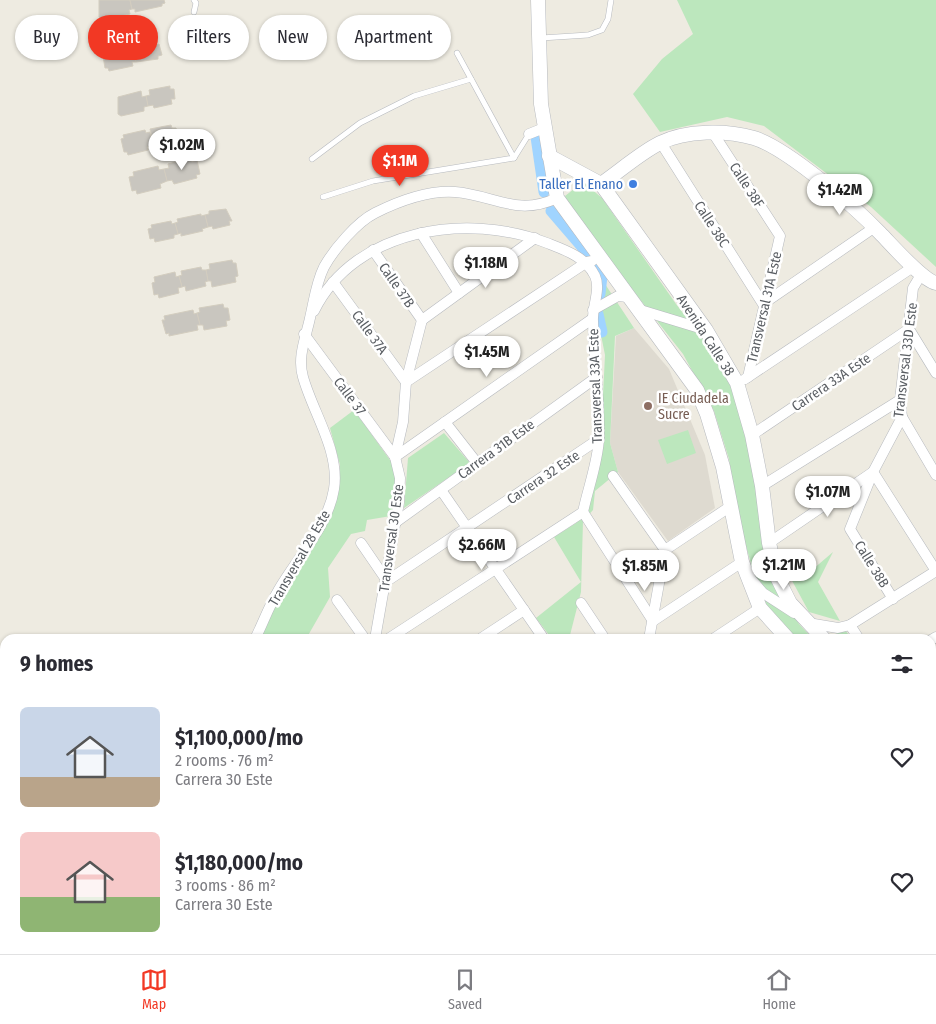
<!DOCTYPE html>
<html lang="en">
<head>
<meta charset="utf-8">
<style>
	:root { --surface:#fff; --page:#f2f2f3; --text:#2b2b33; --muted:#7c7c81; --line:#e1e1e2; --accent:#f23824 }
	body { margin:0; font-family:"Fira Sans Condensed",sans-serif; background:var(--page); color:var(--text); height:100vh; display:flex; flex-direction:column; font-size:19px; white-space:nowrap }
	* { box-sizing:border-box; margin:0 }
	p { font-size:16px; color:var(--muted) }
	.icon { flex:none; width:28px; height:28px; fill:none; stroke:currentColor; stroke-width:2; stroke-linecap:round; stroke-linejoin:round }
	.map { position:relative; flex:1; overflow:hidden }
	.drawer { position:absolute; left:0px; top:634px; width:936px; height:321px; display:flex; flex-direction:column; background:var(--surface); border-radius:15px 15px 0 0; box-shadow:0 1px 4px #0004 }
	.drawer>* { flex:none }
	.banner { position:absolute; left:15px; top:15px; width:500px; height:45px; display:flex; gap:10px }
	.price { position:absolute; translate:-50% -42px; padding:0 11px; border-radius:18px; background:#fff; color:#222; font-size:16px; line-height:32px; filter:drop-shadow(0 1px 2px #0008) }
	.price::after { content:''; position:absolute; left:50%; top:30px; width:15px; height:11px; margin-left:-8px; background:inherit; clip-path:polygon(0 0,100% 0,50% 100%) }
	.price.on { background:var(--accent); color:#fff }
	ul { padding:0; list-style:none }
	li { display:flex; align-items:center; gap:15px; height:125px; padding:0 20px }
	li span { display:grid; place-items:center; flex:none; width:140px; height:100px; border-radius:8px; color:#555 }
	li>.icon { margin-inline-start:auto }
	span .icon { width:60px; height:60px; fill:#fffc; stroke-width:1 }
	li b { font-size:21px }
	h2 { display:flex; justify-content:space-between; align-items:center; height:60px; padding:0 20px; font-size:21px }
	.tag { padding:0 18px; border-radius:22px; background:var(--surface); box-shadow:0 1px 4px #0004; font-size:18px; line-height:45px }
	.tag.on { background:var(--accent); color:#fff }
	.tabs { display:flex; justify-content:space-around; align-items:center; height:70px; border-top:1px solid var(--line); background:var(--surface); font-size:14px; color:var(--muted) }
	.tabs a { display:grid; justify-items:center; gap:2px }
	.tabs .on { color:var(--accent) }
	.map>svg:first-child { display:block }
	.education { fill:#dedad0 }
	.green { fill:#bce7bd }
	.lines { fill:none; stroke-linecap:round; stroke-linejoin:round }
	.canal { stroke:#a0d4ff; stroke-width:11 }
	.building { fill:#c9c6bf; stroke:#d3cdbf }
	.service-casing { stroke:#b7babf; stroke-width:6 }
	.minor-casing { stroke:#b7babf; stroke-width:11 }
	.tertiary-casing { stroke:#b7babf; stroke-width:15 }
	.service { stroke:#fff; stroke-width:5 }
	.minor { stroke:#fff; stroke-width:10 }
	.tertiary { stroke:#fff; stroke-width:14 }
	.shop-dot { fill:#3f7fe0; stroke:#fff; stroke-width:2 }
	.education-dot { fill:#8d6e63; stroke:#fff; stroke-width:2 }
	.labels { text-anchor:middle; stroke-width:5; stroke-linejoin:round; paint-order:stroke }
	.shop-label { font-size:14px; fill:#366cbe; stroke:#fff; text-anchor:end }
	.street-label { font-size:14px; fill:#5a5e63; stroke:#fff }
	.education-label { font-size:14px; fill:#785e54; stroke:#fff; text-anchor:start }
</style>
</head>
<body>
<div class="map">
<svg width="936" height="954" viewBox="0 0 936 954">
	<rect width="100%" height="100%" fill="#eeebe1"/>
	<polygon class="education" points="634,328 669,369 705,455 715,508 668,541 618,472 610,443 616,336"/>
	<g class="green">
		<polygon points="677,0 936,0 936,267 871,207 764,126 727,117 660,132 633,94 662,59 693,34"/>
		<polygon points="583,182 602,198 676,304 706,343 732,384 756,469 779,591 799,624 813,639 794,639 761,600 738,517 729,459 714,411 683,354 572,213 565,196"/>
		<polygon points="605,284 634,328 615,336 610,443 618,472 595,491 593,510 583,521 581,592 569,639 552,639 536,618 581,582 554,537 576,523 593,484 601,435 605,355 599,325"/>
		<polygon points="354,410 395,467 398,485 391,516 367,520 365,531 351,534 328,568 330,597 306,639 258,639 273,604 337,497 340,465 330,428"/>
		<polygon points="688,430 696,453 667,464 658,440"/>
		<polygon points="444,433 470,463 404,508 408,458"/>
		<polygon points="833,552 818,582 840,621 809,612 783,564 792,560 805,576"/>
		<polygon points="845,630 852,639 832,639 831,636"/>
		<polygon points="936,831 936,954 819,954 821,950 931,950 931,836"/>
		<polygon points="288,950 320,950 315,954 291,954"/>
		<polygon points="695,950 743,950 743,954 697,954"/>
	</g>
	<g class="lines">
		<g class="canal">
			<polyline points="536,137 544,192"/>
			<polyline points="551,211 588,254"/>
			<polyline points="598,267 602,276 600,294"/>
			<polyline points="598,314 602,332"/>
		</g>
	</g>
	<g class="building">
		<polygon points="99,0 130,0 132,9 129,10 130,14 102,20 99,17"/>
		<polygon points="130,0 164,0 165,3 162,4 162,6 135,12 135,9 132,9"/>
		<polygon points="198,21 205,56 193,59 185,24"/>
		<polygon points="155,42 156,45 159,44 162,55 158,56 158,59 136,62 133,49 136,49 135,46"/>
		<polygon points="129,46 130,50 133,49 136,62 132,62 133,66 109,71 108,68 105,68 103,56 106,56 105,51"/>
		<polygon points="170,86 170,89 174,89 175,99 171,99 172,104 154,108 153,105 148,106 146,96 150,95 149,90"/>
		<polygon points="141,91 142,97 146,96 148,106 144,107 144,111 121,116 118,114 118,97"/>
		<polygon points="171,125 172,128 176,128 179,139 176,140 177,144 155,148 150,129"/>
		<polygon points="145,130 146,133 150,132 153,145 147,147 148,150 128,155 127,152 124,152 121,139 124,138 123,135"/>
		<polygon points="191,158 192,162 197,160 200,174 196,175 197,178 174,184 172,180 167,181 164,169 169,168 168,164"/>
		<polygon points="158,166 159,170 164,169 167,181 160,184 161,188 137,194 136,190 132,191 129,177 134,176 133,172"/>
		<polygon points="226,209 232,221 229,221 230,225 213,229 212,226 208,227 205,215 209,214 209,211"/>
		<polygon points="201,214 201,216 205,215 208,227 202,229 203,231 181,236 181,233 178,234 175,223 178,222 177,219"/>
		<polygon points="171,221 172,224 175,223 178,234 174,235 174,238 155,242 154,238 150,239 148,229 152,228 151,225"/>
		<polygon points="232,260 233,263 236,263 238,276 235,277 236,282 212,287 211,281 208,281 206,270 210,269 209,264"/>
		<polygon points="201,267 202,270 206,270 208,281 205,282 206,286 186,291 185,286 182,287 179,276 182,275 181,271"/>
		<polygon points="175,272 176,277 179,276 182,287 178,288 179,293 159,298 158,294 154,295 152,283 155,282 154,277"/>
		<polygon points="223,304 224,308 228,308 230,320 226,321 227,326 204,330 203,325 200,325 197,313 200,312 199,308"/>
		<polygon points="193,310 194,314 197,313 200,325 197,325 198,330 169,336 169,333 166,334 162,320 165,320 164,316"/>
	</g>
	<g class="lines">
		<g class="service-casing">
			<g id="service">
				<polyline points="194,0 196,3 194,12"/>
				<polyline points="541,38 588,35 602,30 608,19 611,0"/>
				<polyline points="457,53 514,158"/>
				<polyline points="312,159 360,123 414,96 471,79"/>
				<polyline points="323,197 373,181 514,158 529,134"/>
			</g>
		</g>
		<g class="minor-casing">
			<g id="minor">
				<polyline points="713,133 780,236 748,377"/>
				<polyline points="529,134 544,128"/>
				<polyline points="661,143 763,304 875,227"/>
				<polyline points="421,233 459,293"/>
				<polyline points="373,250 422,320"/>
				<polyline points="333,282 406,382 587,262 592,261"/>
				<polyline points="637,309 706,330"/>
				<polyline points="593,310 618,296 628,297"/>
				<path d="M 314,311 C 355,228 468,212 547,243 C 565,250 586,257 595,276 C 601,289 592,307 593,321 C 594,360 600,399 599,438 C 598,462 588,488 583,512"/>
				<polyline points="422,320 535,238"/>
				<polyline points="304,334 395,457"/>
				<polyline points="745,379 913,267"/>
				<polyline points="902,417 936,475"/>
				<polyline points="445,422 477,463"/>
				<polyline points="752,435 909,329 936,373"/>
				<polyline points="395,457 592,319"/>
				<polyline points="613,476 665,550"/>
				<polyline points="762,486 900,400"/>
				<polyline points="441,490 544,639"/>
				<polyline points="583,512 653,621 742,562"/>
				<polyline points="396,522 597,377"/>
				<polyline points="361,543 387,581 599,439"/>
				<polyline points="769,543 873,472 936,571"/>
				<polyline points="665,550 731,506"/>
				<polyline points="751,579 763,593 794,613"/>
				<polyline points="893,599 850,529 873,472 902,417 900,400 913,288 922,273"/>
				<polyline points="337,600 365,639"/>
				<polyline points="581,603 605,639"/>
				<polyline points="808,623 838,628 850,625 936,571"/>
				<polyline points="850,625 859,639"/>
				<path d="M 255,639 C 263,623 269,606 278,591 C 296,559 328,527 334,489 C 340,451 313,413 303,377 C 297,357 306,337 310,318 C 314,301 316,283 324,267 C 334,249 357,222 375,213 C 399,201 427,190 455,192 C 494,195 517,217 557,198"/>
				<polyline points="375,639 399,502 400,478 395,457 403,422 406,382 422,320"/>
				<polyline points="388,639 583,512"/>
				<polyline points="480,639 524,610"/>
				<polyline points="649,639 665,550"/>
				<polyline points="713,639 760,608"/>
				<polyline points="931,640 936,637"/>
				<polyline points="931,693 936,689"/>
				<polyline points="931,758 936,754"/>
				<polyline points="0,795 5,793"/>
				<polyline points="931,814 933,817 936,815"/>
				<polyline points="0,889 5,884"/>
				<polyline points="0,907 5,914"/>
				<polyline points="32,950 35,954"/>
				<polyline points="90,950 93,954"/>
				<polyline points="218,950 220,954"/>
				<polyline points="285,950 288,954"/>
				<polyline points="443,950 446,954"/>
				<polyline points="580,950 583,954"/>
				<polyline points="642,950 645,954"/>
				<polyline points="752,950 752,954"/>
				<polyline points="150,954 155,950"/>
				<polyline points="201,954 205,950"/>
				<polyline points="326,954 333,950"/>
			</g>
		</g>
		<g class="tertiary-casing">
			<g id="tertiary">
				<polyline points="538,0 541,104 557,198 697,390 707,414 723,467 742,562 760,608 788,639"/>
				<polyline points="549,156 601,184 706,330 737,383 752,435 762,486 769,543 777,577 790,603 824,639"/>
				<path d="M 601,184 C 620,171 640,153 660,143 C 686,130 726,130 754,138 C 787,148 855,207 880,233 C 891,244 922,280 936,283"/>
				<polyline points="470,954 475,950"/>
				<polyline points="510,954 516,950"/>
			</g>
		</g>
		<use href="#service" class="service"/>
		<use href="#minor" class="minor"/>
		<use href="#tertiary" class="tertiary"/>
	</g>
	<circle class="shop-dot" cx="633" cy="184" r="5"/>
	<circle class="education-dot" cx="648" cy="406" r="5"/>
	<g class="labels">
		<g class="shop-label">
			<text x="623" y="189">Taller El Enano</text>
		</g>
		<g class="street-label">
			<text transform="translate(747 185) rotate(57)" y="5">Calle 38F</text>
			<text transform="translate(712 224) rotate(57)" y="5">Calle 38C</text>
			<text transform="translate(397 285) rotate(55)" y="5">Calle 37B</text>
			<text transform="translate(764 307) rotate(-77)" y="5">Transversal 31A Este</text>
			<text transform="translate(370 332) rotate(54)" y="5">Calle 37A</text>
			<text transform="translate(706 335) rotate(57)" y="5">Avenida Calle 38</text>
			<text transform="translate(905 360) rotate(-83)" y="5">Transversal 33D Este</text>
			<text transform="translate(831 382) rotate(-34)" y="5">Carrera 33A Este</text>
			<text transform="translate(595 386) rotate(-92)" y="5">Transversal 33A Este</text>
			<text transform="translate(350 396) rotate(53)" y="5">Calle 37</text>
			<text transform="translate(496 449) rotate(-36)" y="5">Carrera 31B Este</text>
			<text transform="translate(543 477) rotate(-34)" y="5">Carrera 32 Este</text>
			<text transform="translate(391 538) rotate(-82)" y="5">Transversal 30 Este</text>
			<text transform="translate(299 558) rotate(-60)" y="5">Transversal 28 Este</text>
			<text transform="translate(872 564) rotate(58)" y="5">Calle 38B</text>
		</g>
		<g class="education-label">
			<text x="658" y="403">IE Ciudadela<tspan x="658" dy="16">Sucre</tspan></text>
		</g>
	</g>
</svg>
<b class="price" style="left:182px;top:171px">$1.02M</b>
<b class="price on" style="left:400px;top:187px">$1.1M</b>
<b class="price" style="left:840px;top:216px">$1.42M</b>
<b class="price" style="left:486px;top:289px">$1.18M</b>
<b class="price" style="left:487px;top:378px">$1.45M</b>
<b class="price" style="left:828px;top:518px">$1.07M</b>
<b class="price" style="left:482px;top:571px">$2.66M</b>
<b class="price" style="left:784px;top:591px">$1.21M</b>
<b class="price" style="left:645px;top:592px">$1.85M</b>
<div class="banner">
<a class="tag">Buy</a>
<a class="tag on">Rent</a>
<a class="tag">Filters</a>
<a class="tag">New</a>
<a class="tag">Apartment</a>
</div>
<section class="drawer">
<h2>9 homes<svg class="icon" aria-label="filters" viewBox="0 0 24 24"><path d="M4 7h16M4 17h16"/><circle cx="9" cy="7" r="2"/><circle cx="15" cy="17" r="2"/></svg></h2>
<ul>
<li><span style="background:linear-gradient(#c9d6e8 70%,#b9a48a 0)"><svg class="icon" aria-label="home" viewBox="0 0 24 24"><path d="M3 11l9-7 9 7M6 9v11h12V9"/></svg></span><div><b>$1,100,000/mo</b><p>2 rooms · 76 m²</p><p>Carrera 30 Este</p></div><svg class="icon" aria-label="heart" viewBox="0 0 24 24"><path d="M12 20l-8-8c-3-5 5-10 8-4 3-6 11-1 8 4z"/></svg></li>
<li><span style="background:linear-gradient(#f6c9c9 65%,#8fb573 0)"><svg class="icon" aria-label="home" viewBox="0 0 24 24"><path d="M3 11l9-7 9 7M6 9v11h12V9"/></svg></span><div><b>$1,180,000/mo</b><p>3 rooms · 86 m²</p><p>Carrera 30 Este</p></div><svg class="icon" aria-label="heart" viewBox="0 0 24 24"><path d="M12 20l-8-8c-3-5 5-10 8-4 3-6 11-1 8 4z"/></svg></li>
</ul>
</section>
</div>
<nav class="tabs">
<a class="on"><svg class="icon" aria-label="map" viewBox="0 0 24 24"><path d="M3 6l6-2 6 2 6-2v14l-6 2-6-2-6 2zM9 4v14M15 6v14"/></svg>Map</a>
<a><svg class="icon" aria-label="saved" viewBox="0 0 24 24"><path d="M7 4h10v16l-5-4-5 4z"/></svg>Saved</a>
<a><svg class="icon" aria-label="home" viewBox="0 0 24 24"><path d="M3 11l9-7 9 7M6 9v11h12V9"/></svg>Home</a>
</nav>
</body>
</html>
